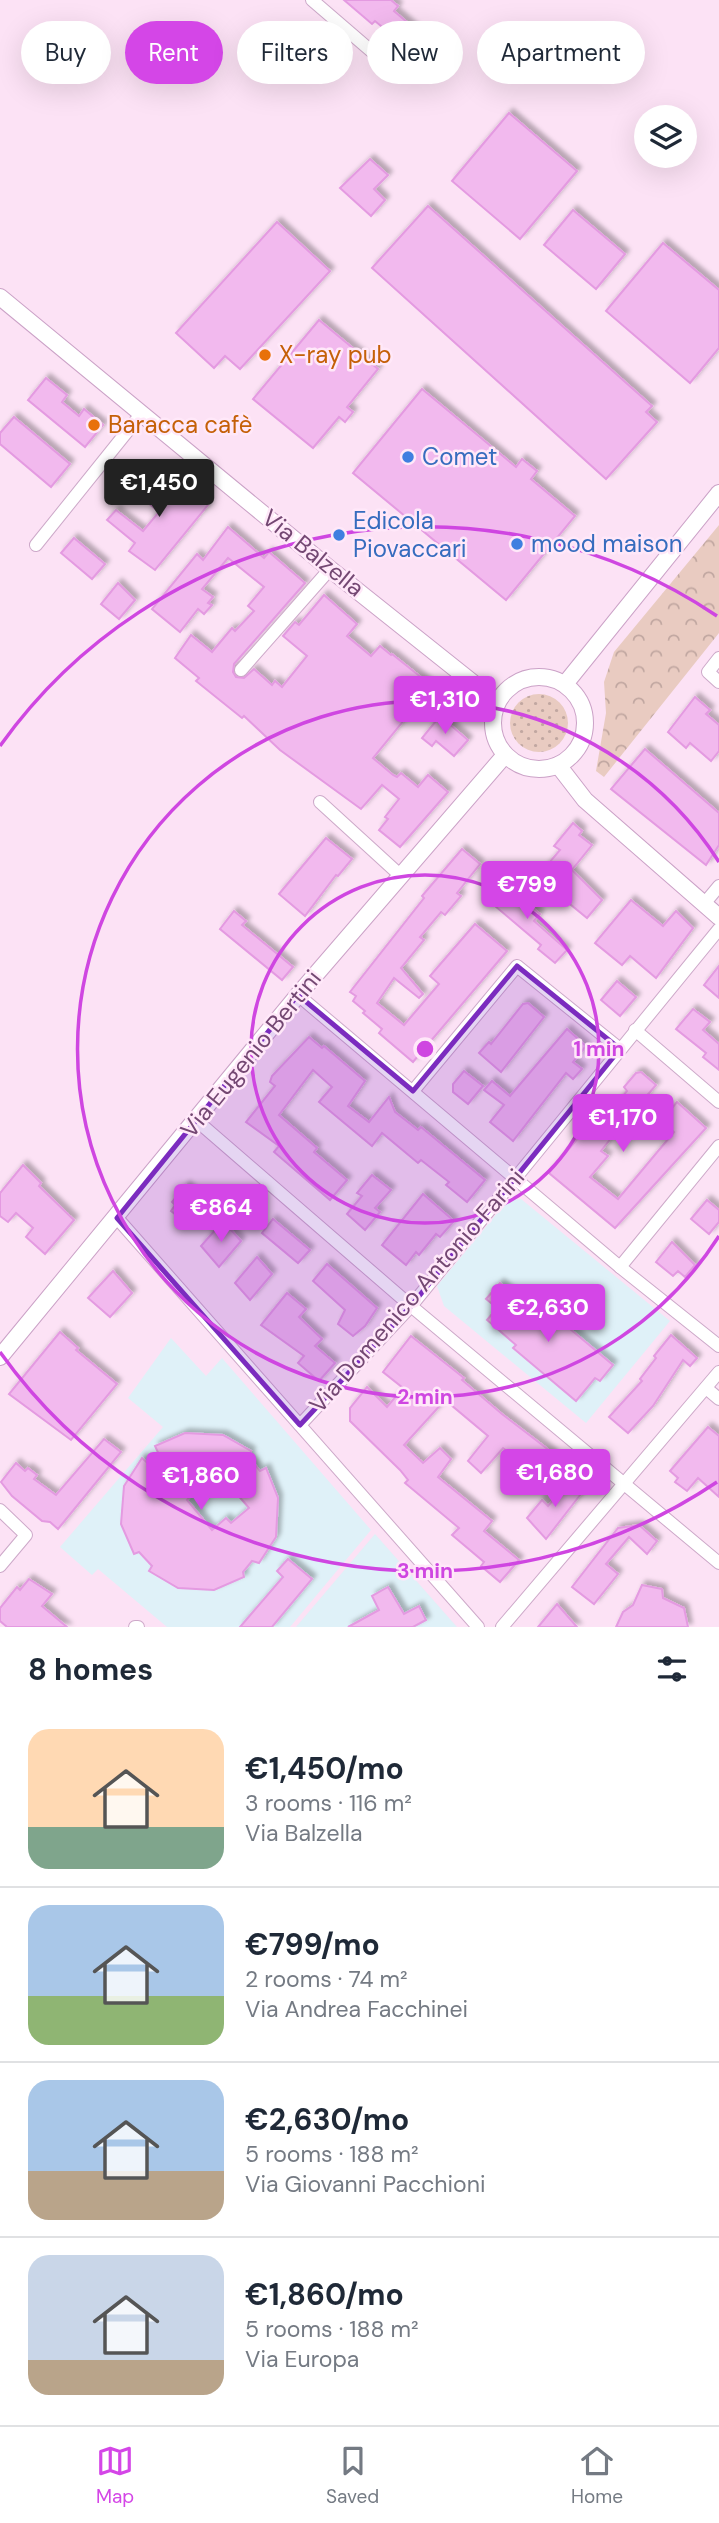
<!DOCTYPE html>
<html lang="en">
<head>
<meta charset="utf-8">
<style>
	:root { --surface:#fff; --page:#f6f6f7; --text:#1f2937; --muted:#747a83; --line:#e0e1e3; --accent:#d446e7 }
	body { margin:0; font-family:"DM Sans",sans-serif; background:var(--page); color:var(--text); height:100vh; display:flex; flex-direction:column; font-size:26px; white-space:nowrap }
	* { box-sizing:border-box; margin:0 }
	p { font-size:23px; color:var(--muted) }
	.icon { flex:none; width:38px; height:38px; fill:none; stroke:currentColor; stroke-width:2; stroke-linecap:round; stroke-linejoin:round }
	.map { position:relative; height:1627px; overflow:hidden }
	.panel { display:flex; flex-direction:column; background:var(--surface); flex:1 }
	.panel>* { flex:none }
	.hud { position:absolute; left:21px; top:21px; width:677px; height:63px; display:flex; gap:14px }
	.tools { position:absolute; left:634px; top:105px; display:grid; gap:14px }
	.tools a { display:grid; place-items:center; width:63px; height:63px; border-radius:50%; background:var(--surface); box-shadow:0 7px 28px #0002; font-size:35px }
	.price { position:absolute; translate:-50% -60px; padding:0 16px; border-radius:7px; background:var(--accent); color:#fff; font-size:23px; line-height:46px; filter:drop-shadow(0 2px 4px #0008) }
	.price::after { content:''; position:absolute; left:50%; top:42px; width:21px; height:16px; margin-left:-10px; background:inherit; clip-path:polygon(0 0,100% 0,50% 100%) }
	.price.active { background:#222; color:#fff }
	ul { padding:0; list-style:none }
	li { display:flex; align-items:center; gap:21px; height:175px; padding:0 28px }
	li+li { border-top:2px solid var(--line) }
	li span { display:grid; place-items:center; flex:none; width:196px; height:140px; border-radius:21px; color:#555 }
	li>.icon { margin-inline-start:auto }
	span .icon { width:84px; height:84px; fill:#fffc; stroke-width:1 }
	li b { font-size:30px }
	h2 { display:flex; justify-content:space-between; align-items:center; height:84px; padding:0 28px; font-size:30px }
	.chip { padding:0 24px; border-radius:32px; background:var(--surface); box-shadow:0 7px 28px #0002; font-size:24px; line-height:63px }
	.chip.active { background:var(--accent); color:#fff }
	.menu { display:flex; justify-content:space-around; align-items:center; height:98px; border-top:2px solid var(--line); background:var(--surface); font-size:19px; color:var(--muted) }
	.menu a { display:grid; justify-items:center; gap:4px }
	.menu .active { color:var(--accent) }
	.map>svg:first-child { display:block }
	.education { fill:#dff1f8 }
	.grass { fill:url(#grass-dots) }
	.park { fill:url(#park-crowns) }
	.building { fill:#f2b9ee; stroke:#e49ae1; stroke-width:2; fill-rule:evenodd; filter:url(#shadow) }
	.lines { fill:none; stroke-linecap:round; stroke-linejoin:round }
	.street-casing { stroke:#cda9c9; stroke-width:14 }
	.secondary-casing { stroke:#cba2c7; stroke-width:18 }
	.street { stroke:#fff; stroke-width:12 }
	.secondary { stroke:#fff; stroke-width:16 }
	.marked { fill:#7b2cbf; fill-opacity:0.2; stroke:#7b2cbf; stroke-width:5; stroke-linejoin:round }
	.ring { fill:none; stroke:#cf46e1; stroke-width:3.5 }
	.food-dot { fill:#e8710a; stroke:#ffe8f9; stroke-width:2.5 }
	.shop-dot { fill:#3f7fe0; stroke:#ffe8f9; stroke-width:2.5 }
	.labels { text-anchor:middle; stroke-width:5; stroke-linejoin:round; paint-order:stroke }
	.food-label { font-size:24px; fill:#c56008; stroke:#ffe8f9; text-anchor:start }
	.shop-label { font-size:24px; fill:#366cbe; stroke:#ffe8f9; text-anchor:start }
	.street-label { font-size:24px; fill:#744873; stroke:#ffe8f9 }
	.centre { fill:#cf46e1; stroke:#ffe8f9; stroke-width:3.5 }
	.ring-label { font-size:21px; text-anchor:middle; font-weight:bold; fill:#cf46e1; stroke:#ffe8f9; stroke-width:5; stroke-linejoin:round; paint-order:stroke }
</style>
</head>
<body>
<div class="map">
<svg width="719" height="1627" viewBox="0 0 719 1627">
	<defs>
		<pattern id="grass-dots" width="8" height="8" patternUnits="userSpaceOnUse" patternTransform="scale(1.75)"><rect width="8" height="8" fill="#e9cbc1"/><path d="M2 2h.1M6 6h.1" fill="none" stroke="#c1a7a1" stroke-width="1.8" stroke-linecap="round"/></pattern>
		<pattern id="park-crowns" width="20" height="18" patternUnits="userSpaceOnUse" patternTransform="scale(1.75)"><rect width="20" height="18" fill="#e9cbc1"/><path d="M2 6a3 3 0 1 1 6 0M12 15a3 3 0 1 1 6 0" fill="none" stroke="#c1a7a1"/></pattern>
		<filter id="shadow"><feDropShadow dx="4" dy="-4" stdDeviation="2" flood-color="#0004"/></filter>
	</defs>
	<rect width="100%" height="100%" fill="#fce2f5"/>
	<g class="education">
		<polygon points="521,1199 670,1321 586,1423 444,1306 437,1286 508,1200"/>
		<polygon points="171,1338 206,1376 222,1358 371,1530 290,1627 167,1627 98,1569 92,1575 60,1547 163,1427 128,1398"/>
		<polygon points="375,1534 457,1627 296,1627"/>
	</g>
	<circle class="grass" cx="539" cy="723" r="29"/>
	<polygon class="park" points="719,525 719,633 604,777 596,771 606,713 604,682 614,652"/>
	<g class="building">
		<polygon points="344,0 391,0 398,6 394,11 420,33 404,52 390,40 393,36 375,21 372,24"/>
		<polygon points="509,113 577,171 520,239 452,181"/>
		<polygon points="370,159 388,175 374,189 385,200 371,216 340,188"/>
		<polygon points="428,206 652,406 646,412 657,422 606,479 372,268"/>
		<polygon points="573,210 625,254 596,289 544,245"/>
		<polygon points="277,222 330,271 240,369 225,356 214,368 176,333"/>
		<polygon points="663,243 719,290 719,348 690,383 606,311"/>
		<polygon points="319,320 378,369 347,407 353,412 345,422 339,417 313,448 253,399"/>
		<polygon points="46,378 67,395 62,402 79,416 84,409 103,425 85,447 28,400"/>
		<polygon points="422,389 516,467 522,459 537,471 531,479 575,516 506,600 353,473"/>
		<polygon points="14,417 70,464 51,487 0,444 0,433"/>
		<polygon points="148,467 185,497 193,494 208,505 155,570 129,551 135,543 107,520 116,510 143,531 159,512 130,488"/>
		<polygon points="228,527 264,558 269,552 305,583 234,664 233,672 236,677 244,678 254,669 272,685 275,681 282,687 307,656 283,636 295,622 299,625 324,595 357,624 347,636 371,656 380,646 391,655 392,654 432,686 373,758 393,775 397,777 401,773 418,787 428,775 448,792 400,847 379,830 388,819 385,817 399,799 382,785 361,809 280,750 244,716 242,718 196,681 199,678 175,658 191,635 212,652 232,628 235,631 254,611 248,606 264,587 228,558 202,589 213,597 208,603 212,605 204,614 198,609 180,632 152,609 197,554 203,560"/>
		<polygon points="74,538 105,564 92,579 61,553"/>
		<polygon points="118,583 135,600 119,619 101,604"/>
		<polygon points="695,697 710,710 706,714 719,725 719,751 711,761 690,743 686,748 668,732"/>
		<polygon points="440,716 468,740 454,756 436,741 432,746 422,738"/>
		<polygon points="645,749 719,813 719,845 706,865 611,789"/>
		<polygon points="573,823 582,831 579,835 592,845 572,870 602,900 587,918 537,877 560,850 554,846"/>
		<polygon points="326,838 352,859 338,876 336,875 305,916 279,894"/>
		<polygon points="462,849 480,864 457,893 461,896 445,915 441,912 420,937 424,940 401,968 423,994 419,998 394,978 377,1003 404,1025 439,984 430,976 475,924 507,951 413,1062 379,1033 382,1029 363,1013 365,1011 353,1001 356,996 350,992 424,898 422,896"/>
		<polygon points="504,884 540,914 534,921 567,950 555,963 538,949 541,945 489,901"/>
		<polygon points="631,900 663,926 676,911 693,928 656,978 630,956 622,965 595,943"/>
		<polygon points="234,911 246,921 242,925 293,967 282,980 220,929"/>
		<polygon points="719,966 719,998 704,985"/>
		<polygon points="617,981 636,997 620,1016 601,1000"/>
		<polygon points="528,1003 544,1017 501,1072 479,1053 489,1042 491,1044 523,1004"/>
		<polygon points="693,1009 710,1022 703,1030 719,1044 719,1070 703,1057 706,1053 676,1029"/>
		<polygon points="567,1029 586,1046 573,1062 582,1069 573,1079 566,1073 513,1141 490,1122 504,1105 484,1090 492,1081 510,1096"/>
		<polygon points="309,1037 322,1048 324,1046 365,1081 348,1106 369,1122 389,1097 395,1112 418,1130 421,1127 485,1180 467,1202 446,1185 449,1182 421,1160 418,1163 382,1133 372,1146 319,1102 332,1087 313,1070 279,1115 317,1148 314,1152 347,1180 330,1200 274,1152 279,1146 246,1122 275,1086 270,1082 272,1076"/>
		<polygon points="464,1071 483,1086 468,1104 453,1092 453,1084"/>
		<polygon points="641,1072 656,1085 632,1113 637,1118 621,1136 616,1132 601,1151 608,1156 590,1177 618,1199 674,1132 661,1121 677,1102 706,1128 615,1228 549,1173 588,1126 594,1131 627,1091 624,1087 636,1073"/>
		<polygon points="23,1165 41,1183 39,1186 74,1220 45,1254 26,1237 33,1228 16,1213 8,1222 0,1216 0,1193"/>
		<polygon points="372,1175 391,1190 375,1208 380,1212 365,1230 347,1214 362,1196 357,1193"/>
		<polygon points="186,1185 204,1201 189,1225 171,1211 175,1205 172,1202"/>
		<polygon points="423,1194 454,1221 440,1237 436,1234 419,1255 416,1252 406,1265 382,1245"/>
		<polygon points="707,1200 719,1210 719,1222 709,1234 691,1219"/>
		<polygon points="273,1219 310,1250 298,1263 262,1233"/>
		<polygon points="223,1221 241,1241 219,1267 201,1246"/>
		<polygon points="672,1242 695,1265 685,1277 678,1271 673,1276 656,1262"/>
		<polygon points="257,1257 272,1274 250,1300 235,1283"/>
		<polygon points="327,1264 377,1308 365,1326 353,1336 338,1324 345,1310 313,1281"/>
		<polygon points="113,1271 132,1293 110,1317 88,1298"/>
		<polygon points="500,1283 539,1315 545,1308 613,1365 600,1381 595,1378 576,1401 513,1348 516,1345 487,1320 497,1308 486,1299"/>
		<polygon points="287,1293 306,1309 299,1317 322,1339 315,1346 335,1363 319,1381 298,1363 304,1356 261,1325"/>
		<polygon points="60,1332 78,1348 76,1350 117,1384 71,1440 9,1394"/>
		<polygon points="671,1335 697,1358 690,1366 683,1360 653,1406 628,1433 609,1417 642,1381 640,1379 656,1358 654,1356"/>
		<polygon points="411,1336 464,1378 462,1380 502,1414 554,1454 537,1474 503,1448 481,1473 468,1461 488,1436 445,1400 404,1445 423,1463 440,1448 451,1459 438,1477 492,1521 484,1531 519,1560 500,1582 481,1566 484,1562 452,1535 459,1528 405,1483 408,1480 400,1470 350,1421 350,1408 367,1387 387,1407 403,1388 383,1372"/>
		<polygon points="708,1427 719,1436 719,1497 698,1478 687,1491 675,1482 678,1478 670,1471"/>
		<path d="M 185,1433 L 223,1435 L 251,1451 L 249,1457 L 260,1471 L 266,1468 L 278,1498 L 276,1537 L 259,1563 L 252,1561 L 243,1572 L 244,1577 L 214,1590 L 178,1588 L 149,1571 L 152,1566 L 139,1552 L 134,1554 L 121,1524 L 124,1486 L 142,1458 L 174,1487 L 155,1446 ZM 211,1464 L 249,1508 L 231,1523 L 226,1518 L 212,1530 L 187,1500 L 197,1489 L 190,1483 Z"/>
		<polygon points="104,1439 121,1452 58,1529 50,1522 42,1521 12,1496 1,1482 16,1463 25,1471 28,1468 37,1475 34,1479 56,1495"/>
		<polygon points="571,1479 584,1490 546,1539 527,1518 542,1500 548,1506"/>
		<polygon points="639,1525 657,1541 647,1554 629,1537 606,1564 618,1574 594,1604 572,1587 618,1528"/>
		<polygon points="288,1559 312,1579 272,1627 240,1627 283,1577 277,1571"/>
		<polygon points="29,1579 52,1594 42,1606 67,1627 7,1627 0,1621 0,1608 17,1587 20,1590"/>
		<polygon points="642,1585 662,1589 663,1598 684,1608 688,1627 616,1627 623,1612 633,1605"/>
		<polygon points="388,1587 404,1614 419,1606 426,1620 413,1627 348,1627 379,1610 372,1596"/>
		<polygon points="557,1604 577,1627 538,1627"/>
	</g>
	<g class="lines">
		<g class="street-casing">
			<g id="street">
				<polyline points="312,0 384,62"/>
				<polyline points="36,545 142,413"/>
				<polyline points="719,658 708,672 719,682"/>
				<polyline points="241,670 330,569"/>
				<polyline points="320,802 401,876"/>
				<polyline points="704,904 719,886"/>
				<polyline points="298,995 620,1267 719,1346"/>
				<polyline points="635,1030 719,1102"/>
				<polyline points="413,1091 517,966 620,1049"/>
				<polyline points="196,1120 411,1306 719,1563"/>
				<polyline points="117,1218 478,1627"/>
				<polyline points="620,1267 719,1146"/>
				<polyline points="706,1388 719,1399"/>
				<polyline points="300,1425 411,1306 719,929"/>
				<polyline points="0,1510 26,1535 0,1566"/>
				<polyline points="135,1627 138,1627"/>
				<polyline points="502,1627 719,1372"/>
			</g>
		</g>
		<g class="secondary-casing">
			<g id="secondary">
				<polyline points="0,297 330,569 497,702"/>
				<circle cx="539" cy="723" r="46"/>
				<polyline points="565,684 719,493"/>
				<polyline points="558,765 585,800 719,917"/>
				<polyline points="0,1357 298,995 505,755"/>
			</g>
		</g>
		<use href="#street" class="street"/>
		<use href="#secondary" class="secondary"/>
	</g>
	<path class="marked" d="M 517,966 L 620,1049 L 411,1306 L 300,1425 L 117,1218 L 298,995 L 413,1091 Z"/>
	<g class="ring">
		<circle cx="425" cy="1049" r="174"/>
		<path d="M719 1236A348 348 0 1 1 719 862"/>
		<path d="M717 1482A522 522 0 0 1 0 1352M0 746A522 522 0 0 1 717 616"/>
	</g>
	<g class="food-dot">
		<circle cx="265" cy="355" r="7"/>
		<circle cx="94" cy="425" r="7"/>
	</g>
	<g class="shop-dot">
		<circle cx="408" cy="457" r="7"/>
		<circle cx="339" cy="535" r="7"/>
		<circle cx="517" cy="544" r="7"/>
	</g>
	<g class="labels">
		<g class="food-label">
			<text x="279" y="363">X-ray pub</text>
			<text x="108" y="433">Baracca cafè</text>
		</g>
		<g class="shop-label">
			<text x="422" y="465">Comet</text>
			<text x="353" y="529">Edicola<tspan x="353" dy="28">Piovaccari</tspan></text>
			<text x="531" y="552">mood maison</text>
		</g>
		<g class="street-label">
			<text transform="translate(313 553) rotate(39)" y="8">Via Balzella</text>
			<text transform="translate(251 1054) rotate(-51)" y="8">Via Eugenio Bertini</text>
			<text transform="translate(417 1291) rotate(-49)" y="8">Via Domenico Antonio Farini</text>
		</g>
	</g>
	<circle cx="425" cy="1049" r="10" class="centre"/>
	<g class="ring-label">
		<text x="599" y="1056">1 min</text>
		<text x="425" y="1404">2 min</text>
		<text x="425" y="1578">3 min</text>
	</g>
</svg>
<div class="tools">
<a><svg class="icon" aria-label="layers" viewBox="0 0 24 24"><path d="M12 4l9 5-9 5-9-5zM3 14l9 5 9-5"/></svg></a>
</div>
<b class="price active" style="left:159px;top:519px">€1,450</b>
<b class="price" style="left:445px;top:736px">€1,310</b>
<b class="price" style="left:527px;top:921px">€799</b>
<b class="price" style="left:623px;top:1154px">€1,170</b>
<b class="price" style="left:221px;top:1244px">€864</b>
<b class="price" style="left:548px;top:1344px">€2,630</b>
<b class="price" style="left:555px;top:1509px">€1,680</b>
<b class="price" style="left:201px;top:1512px">€1,860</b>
<div class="hud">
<a class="chip">Buy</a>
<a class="chip active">Rent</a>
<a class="chip">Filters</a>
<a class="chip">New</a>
<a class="chip">Apartment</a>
</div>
</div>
<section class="panel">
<h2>8 homes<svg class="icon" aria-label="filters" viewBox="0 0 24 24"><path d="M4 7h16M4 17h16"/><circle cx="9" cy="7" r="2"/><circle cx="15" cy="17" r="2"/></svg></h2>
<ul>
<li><span style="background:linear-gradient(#ffd9b3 70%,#7fa58c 0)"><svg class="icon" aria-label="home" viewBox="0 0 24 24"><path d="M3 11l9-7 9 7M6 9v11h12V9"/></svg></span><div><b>€1,450/mo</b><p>3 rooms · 116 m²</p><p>Via Balzella</p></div></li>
<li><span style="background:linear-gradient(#a9c7e8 65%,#8fb573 0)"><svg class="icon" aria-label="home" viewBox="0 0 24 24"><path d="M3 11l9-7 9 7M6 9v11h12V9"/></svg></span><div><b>€799/mo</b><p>2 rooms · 74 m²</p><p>Via Andrea Facchinei</p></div></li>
<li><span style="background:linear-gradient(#a9c7e8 65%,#b9a48a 0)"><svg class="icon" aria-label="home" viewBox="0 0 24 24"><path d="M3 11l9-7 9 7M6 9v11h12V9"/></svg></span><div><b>€2,630/mo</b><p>5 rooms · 188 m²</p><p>Via Giovanni Pacchioni</p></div></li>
<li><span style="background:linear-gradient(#c9d6e8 75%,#b9a48a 0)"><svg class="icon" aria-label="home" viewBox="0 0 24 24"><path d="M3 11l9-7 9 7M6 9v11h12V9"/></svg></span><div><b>€1,860/mo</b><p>5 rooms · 188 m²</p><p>Via Europa</p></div></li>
</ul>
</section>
<nav class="menu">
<a class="active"><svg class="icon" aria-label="map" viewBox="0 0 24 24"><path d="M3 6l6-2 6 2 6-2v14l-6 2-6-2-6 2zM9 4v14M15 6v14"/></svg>Map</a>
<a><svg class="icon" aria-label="saved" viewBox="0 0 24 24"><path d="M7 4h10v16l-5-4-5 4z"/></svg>Saved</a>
<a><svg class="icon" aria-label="home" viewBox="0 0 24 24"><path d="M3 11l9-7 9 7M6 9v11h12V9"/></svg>Home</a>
</nav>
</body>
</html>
